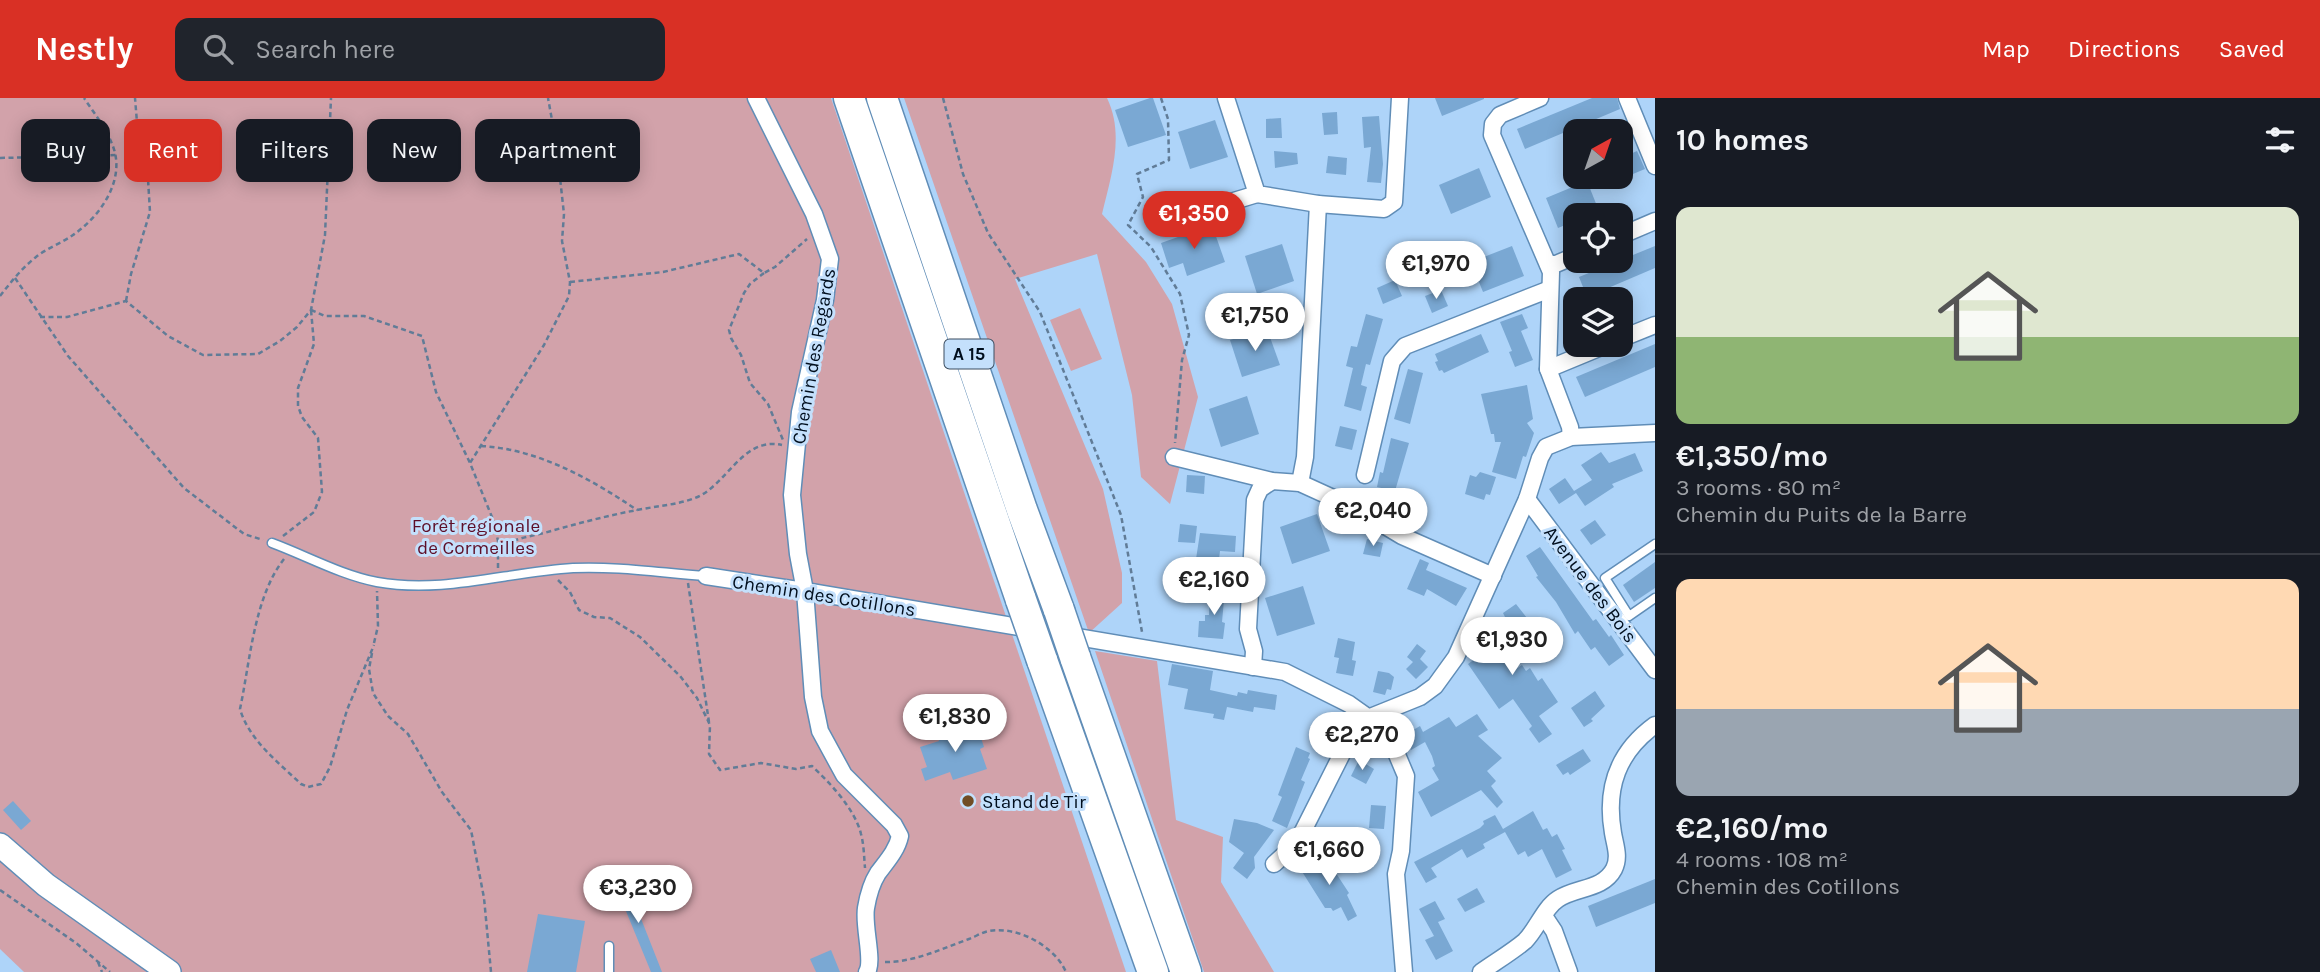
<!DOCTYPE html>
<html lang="en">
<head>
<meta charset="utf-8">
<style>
	:root { --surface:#171b24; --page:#20242c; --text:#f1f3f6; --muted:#9ea1a6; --line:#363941; --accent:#d93025 }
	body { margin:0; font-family:Karla,sans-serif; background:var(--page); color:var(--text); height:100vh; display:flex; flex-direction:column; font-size:26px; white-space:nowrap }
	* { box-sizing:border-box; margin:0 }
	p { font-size:23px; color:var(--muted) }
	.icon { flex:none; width:38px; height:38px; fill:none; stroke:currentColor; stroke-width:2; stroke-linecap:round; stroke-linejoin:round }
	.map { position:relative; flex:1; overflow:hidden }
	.sheet { display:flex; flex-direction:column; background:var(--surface); width:665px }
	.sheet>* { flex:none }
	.banner { position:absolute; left:21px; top:21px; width:665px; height:63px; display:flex; gap:14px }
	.needle { width:46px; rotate:40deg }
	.fabs { position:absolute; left:1563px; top:21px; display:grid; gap:14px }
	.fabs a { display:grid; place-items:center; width:70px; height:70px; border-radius:14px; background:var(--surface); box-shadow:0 4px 18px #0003; font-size:35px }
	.price { position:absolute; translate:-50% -60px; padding:0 16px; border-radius:24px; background:#fff; color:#222; font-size:23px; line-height:46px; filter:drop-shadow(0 2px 4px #0008) }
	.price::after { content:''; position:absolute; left:50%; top:42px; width:21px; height:16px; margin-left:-10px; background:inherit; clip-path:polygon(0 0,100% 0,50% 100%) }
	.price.selected { background:var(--accent); color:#fff }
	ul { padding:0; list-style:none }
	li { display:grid; align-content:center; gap:14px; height:371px; padding:0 21px }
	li+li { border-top:2px solid var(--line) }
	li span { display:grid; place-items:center; height:217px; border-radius:14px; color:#555 }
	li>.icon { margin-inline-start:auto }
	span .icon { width:126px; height:126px; fill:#fffc; stroke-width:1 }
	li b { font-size:30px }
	h2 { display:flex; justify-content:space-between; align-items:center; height:84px; padding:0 21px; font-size:30px }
	.chip { padding:0 24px; border-radius:14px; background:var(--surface); box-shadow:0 4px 18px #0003; font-size:24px; line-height:63px }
	.chip.selected { background:var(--accent); color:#fff }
	header { display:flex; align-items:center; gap:42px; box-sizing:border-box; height:98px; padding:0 35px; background:var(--accent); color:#fff }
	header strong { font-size:33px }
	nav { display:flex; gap:38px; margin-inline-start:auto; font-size:24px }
	.search { width:490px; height:63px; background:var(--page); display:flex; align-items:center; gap:18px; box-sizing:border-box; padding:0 24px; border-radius:14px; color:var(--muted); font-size:26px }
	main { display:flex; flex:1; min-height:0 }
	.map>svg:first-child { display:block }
	.green { fill:#d2a2aa }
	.building { fill:#7aa8d3 }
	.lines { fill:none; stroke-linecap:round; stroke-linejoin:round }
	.lane-casing { stroke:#608db7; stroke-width:11 }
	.street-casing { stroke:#608db7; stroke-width:19 }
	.secondary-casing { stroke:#608db7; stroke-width:26 }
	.highway-casing { stroke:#608db7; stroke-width:33 }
	.path { stroke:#617c97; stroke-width:2.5; stroke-dasharray:5 3.5; stroke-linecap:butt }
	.lane { stroke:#fff; stroke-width:8 }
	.street { stroke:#fff; stroke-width:16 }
	.secondary { stroke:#fff; stroke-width:23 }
	.highway { stroke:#fff; stroke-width:30 }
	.highway-bridge-casing { stroke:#608db7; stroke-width:33; stroke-linecap:butt }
	.highway-bridge { stroke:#fff; stroke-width:30 }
	.poi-dot { fill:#704d26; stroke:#c4e0fc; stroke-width:2.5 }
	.labels { text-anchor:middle; stroke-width:6; stroke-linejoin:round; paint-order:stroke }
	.shield { fill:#c4e0fc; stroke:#3b4d60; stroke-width:2 }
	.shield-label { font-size:18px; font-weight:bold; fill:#000e1d }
	.street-label { font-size:19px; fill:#000e1d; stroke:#c4e0fc }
	.park-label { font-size:19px; fill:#5d0e28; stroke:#c4e0fc }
	.poi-label { font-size:19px; fill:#000e1d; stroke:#c4e0fc; text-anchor:start }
</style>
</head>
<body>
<header>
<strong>Nestly</strong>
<div class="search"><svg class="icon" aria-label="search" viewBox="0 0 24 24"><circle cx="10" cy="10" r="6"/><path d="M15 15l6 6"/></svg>Search here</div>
<nav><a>Map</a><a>Directions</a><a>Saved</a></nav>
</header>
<main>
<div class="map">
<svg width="1655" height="874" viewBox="0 0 1655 874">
	<rect width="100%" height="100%" fill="#aed4f9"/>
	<g class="green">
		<polygon points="0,0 831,0 1126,874 24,874 0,851"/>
		<path d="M 904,0 L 1107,0 C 1125,37 1111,78 1102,116 L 1146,164 L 1172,206 L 1198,299 L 1170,406 L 1141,379 L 1132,297 L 1097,156 L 1015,181 L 1103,391 L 1122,475 L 1122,505 L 1089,535 Z"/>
		<polygon points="1080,210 1102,261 1071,273 1050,222"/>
		<polygon points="1095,553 1157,563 1176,722 1223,739 1221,784 1274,874 1204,874"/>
	</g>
	<g class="building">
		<polygon points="1150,0 1153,0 1166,37 1128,49 1115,12"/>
		<polygon points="1435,0 1484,0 1484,1 1442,18"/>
		<polygon points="1592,0 1617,0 1620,11 1525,51 1517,31"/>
		<polygon points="1337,14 1338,36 1324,37 1322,15"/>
		<polygon points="1379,18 1383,66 1381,85 1367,84 1371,49 1364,50 1362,19"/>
		<polygon points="1281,20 1282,40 1266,40 1266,21"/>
		<polygon points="1215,22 1228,59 1190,71 1178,34"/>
		<polygon points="1274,53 1297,55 1298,66 1275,70"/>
		<polygon points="1637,53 1645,71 1628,78 1621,60"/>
		<polygon points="1328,58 1347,60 1346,77 1326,75"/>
		<polygon points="1479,70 1491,99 1451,116 1439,87"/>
		<polygon points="1587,83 1599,113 1588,117 1575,117 1575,123 1558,130 1546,100"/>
		<polygon points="1212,127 1225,164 1187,178 1183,165 1169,170 1161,145"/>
		<polygon points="1422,144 1429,162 1404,172 1397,154"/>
		<polygon points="1282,146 1294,183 1257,196 1245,158"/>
		<polygon points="1512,148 1524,178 1483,194 1471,164"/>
		<polygon points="1655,148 1655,170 1587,199 1579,179"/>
		<polygon points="1395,182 1402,198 1383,206 1377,190"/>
		<polygon points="1441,192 1448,208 1432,215 1425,198"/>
		<polygon points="1366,216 1383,221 1370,267 1366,266 1361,287 1367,289 1361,313 1344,308 1353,270 1346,268 1351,248 1357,249"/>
		<polygon points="1522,216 1528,230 1521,233 1533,262 1515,269 1509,254 1512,253 1500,224"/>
		<polygon points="1267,231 1280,267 1242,279 1230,242"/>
		<polygon points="1481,236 1489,254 1444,275 1442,272 1439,273 1435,264 1438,263 1435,256"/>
		<polygon points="1655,246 1655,269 1585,299 1576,279"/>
		<polygon points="1408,271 1423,275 1410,326 1394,321"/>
		<polygon points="1527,287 1533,321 1527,325 1534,335 1526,359 1523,358 1516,381 1492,374 1501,344 1495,344 1494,336 1491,336 1481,296"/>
		<polygon points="1247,298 1259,336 1221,349 1209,311"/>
		<polygon points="1340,328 1357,332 1352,352 1335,348"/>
		<polygon points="1391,340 1409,345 1395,393 1377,389 1380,374 1383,375"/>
		<polygon points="1601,354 1609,365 1635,355 1643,373 1612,386 1614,389 1585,408 1576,395 1559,406 1549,391 1565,380 1574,393 1592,382 1581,367"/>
		<polygon points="1480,374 1496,379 1490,397 1486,396 1484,402 1465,396 1470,377 1476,379"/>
		<polygon points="1187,377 1205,378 1204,396 1186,394"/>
		<polygon points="1317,416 1330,453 1292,466 1280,429"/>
		<polygon points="1595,422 1606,437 1591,447 1580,432"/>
		<polygon points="1180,426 1197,428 1195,445 1178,444"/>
		<polygon points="1200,435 1236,438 1235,454 1220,453 1217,477 1194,474"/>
		<polygon points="1367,441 1383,445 1380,459 1363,456"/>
		<polygon points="1540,449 1593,523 1596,521 1609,539 1611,537 1624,557 1609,568 1595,549 1591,552 1578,533 1575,536 1556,504 1536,479 1538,478 1526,458"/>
		<polygon points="1420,461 1429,465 1426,472 1467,490 1456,508 1427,491 1424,498 1407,491"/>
		<polygon points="1655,464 1655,490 1634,504 1623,487"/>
		<polygon points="1303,488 1315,526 1277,538 1265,500"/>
		<polygon points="1210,490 1225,491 1222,524 1225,525 1223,541 1198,539 1199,523 1205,523 1205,517 1209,517"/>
		<polygon points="1516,506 1527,520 1505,536 1509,542 1497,551 1513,573 1522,567 1526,573 1530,570 1538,583 1542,580 1558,604 1539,618 1552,636 1539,645 1529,631 1532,628 1513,601 1499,611 1468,566 1482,556 1476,547 1486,541 1485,534 1505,519 1503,515"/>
		<polygon points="1338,540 1355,544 1352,562 1356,563 1353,578 1336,575 1339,560 1334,559"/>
		<polygon points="1417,546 1426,553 1420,561 1428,569 1416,581 1406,571 1413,564 1407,559"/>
		<polygon points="1172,566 1213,573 1210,592 1237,598 1238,594 1247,596 1248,592 1277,597 1275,612 1254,609 1253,614 1227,609 1224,622 1213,620 1214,616 1184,611 1188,591 1168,587"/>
		<polygon points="1378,573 1389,575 1394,579 1391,592 1387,591 1385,597 1373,594"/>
		<polygon points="1595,593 1605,608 1591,621 1593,623 1584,629 1571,610"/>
		<polygon points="1477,616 1488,632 1478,638 1502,660 1487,673 1496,683 1491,688 1503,704 1497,710 1481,692 1431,719 1418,694 1439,682 1432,670 1435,668 1432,658 1425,644 1411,652 1403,638 1420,628 1423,634 1449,619 1456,629"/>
		<polygon points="1320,617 1338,624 1331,640 1313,633"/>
		<polygon points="976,625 984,649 980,651 987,671 953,682 950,674 925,683 921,671 927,669 920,649 939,643 938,638"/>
		<polygon points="1296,649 1310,655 1308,660 1310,661 1301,682 1305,684 1287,730 1272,723 1282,699 1278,697"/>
		<polygon points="1583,651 1591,663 1570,677 1568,674 1563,677 1556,667"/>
		<polygon points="1359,662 1374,671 1366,686 1351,678"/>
		<polygon points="13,703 31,723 21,732 3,712"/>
		<polygon points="1371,707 1386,708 1384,731 1369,730"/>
		<polygon points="1533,713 1543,732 1547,730 1552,739 1557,736 1565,751 1562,752 1572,772 1556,780 1542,751 1528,759 1525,753 1518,757 1505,734 1483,746 1485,750 1467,760 1462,751 1431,770 1437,779 1426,785 1414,764 1480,730 1484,726 1483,723 1495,717 1503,731"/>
		<polygon points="1234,721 1257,725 1274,732 1254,759 1255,770 1247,781 1233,770 1244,755 1229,744"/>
		<polygon points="1324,757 1349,795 1347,797 1357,818 1348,823 1341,809 1333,813 1331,810 1325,810 1301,772"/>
		<polygon points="625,780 662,874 651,874 614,784"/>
		<polygon points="1655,781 1655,805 1596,829 1588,808"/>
		<polygon points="1477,790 1485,804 1465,814 1457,801"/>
		<polygon points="1435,803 1445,821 1438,824 1453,853 1436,862 1425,842 1434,838 1419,811"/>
		<polygon points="538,816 585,823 576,874 527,874"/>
		<polygon points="831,852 840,874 816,874 810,861"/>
	</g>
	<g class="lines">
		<g class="lane-casing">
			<g id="lane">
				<path d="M 272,445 C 307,458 341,477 377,484 C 443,496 507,474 573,470 C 617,468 662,475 706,478"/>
				<polyline points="1655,446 1605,480 1629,518 1655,500"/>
				<polyline points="609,874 609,848"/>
			</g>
		</g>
		<g class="street-casing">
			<g id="street">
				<path d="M 756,0 L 814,116 L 830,161 L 825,202 L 800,314 L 792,397 L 798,456 L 805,493 L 813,599 L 820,633 L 844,677 L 894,727 L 900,738 C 897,752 887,763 878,775 C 871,786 868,798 866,810 C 863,828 874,863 867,874"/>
				<polyline points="1226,0 1257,96 1318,106"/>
				<polyline points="1540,0 1500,17 1493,26 1492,37 1551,174 1548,271 1570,329 1571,339"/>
				<polyline points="1627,0 1655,68"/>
				<polyline points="1191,116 1257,96"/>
				<polyline points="1620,138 1655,123"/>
				<polyline points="1548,166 1556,166 1575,158"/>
				<polyline points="1620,241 1655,227"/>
				<polyline points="1548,271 1606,247"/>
				<polyline points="1174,359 1272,383 1300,385 1357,411 1402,438 1493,478"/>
				<polyline points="1365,377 1392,263 1405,248 1550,191"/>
				<polyline points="1300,385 1305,359 1318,106 1384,111 1394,104 1400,0"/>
				<polyline points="1527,401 1655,572"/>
				<polyline points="706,478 805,493 1285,574 1349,606 1387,633 1406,678 1401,753 1396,776 1404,874"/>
				<polyline points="1253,569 1254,553 1248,531 1255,402 1260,391 1272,383"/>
				<polyline points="1274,766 1297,745 1358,624 1420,599 1435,588 1456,559 1527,401 1540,360 1546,349 1571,339 1655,335"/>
				<polyline points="1544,818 1554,833 1569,874"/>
				<path d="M 1481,874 C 1495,864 1512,854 1525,843 C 1537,831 1544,810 1558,801 C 1576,789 1603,792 1614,771 C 1620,759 1615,747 1613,735 C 1605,689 1618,654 1655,627"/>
			</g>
		</g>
		<g class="secondary-casing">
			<polyline id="secondary" points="0,747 46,787 169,874"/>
		</g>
		<g class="highway-casing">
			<g id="highway">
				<polyline points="849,0 1021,502"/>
				<polyline points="882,0 1022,412 1059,512"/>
				<polyline points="1075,559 1186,874"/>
				<polyline points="1042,562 1153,874"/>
			</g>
		</g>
		<g class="path">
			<polyline points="943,0 963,76 988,135 1040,214 1121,417 1142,534"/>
			<polyline points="1161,0 1168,21 1169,62 1137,76 1143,99 1128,127 1151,149 1180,196 1189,237 1182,262 1175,345"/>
			<polyline points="0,60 116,57"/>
			<polyline points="764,175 750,186 744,195 729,232 731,240 741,257 750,285 768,306 783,342"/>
			<polyline points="15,180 68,258 184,390 244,436 263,442"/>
			<polyline points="570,184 663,174 739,156 764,175 775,169 807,141"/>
			<path d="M 0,198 C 11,184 22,170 36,159 C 47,150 62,145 73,137 C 101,118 127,80 112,46 C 106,30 94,15 84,0"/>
			<polyline points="126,203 131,176 150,114 148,81 139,49 135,0"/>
			<polyline points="311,212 325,218 364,218 422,238 436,294 470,365"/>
			<polyline points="40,219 67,219 126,203 168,238 203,257 258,256 280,243 297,229 311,212 325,137 331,0"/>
			<path d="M 481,348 C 538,351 591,381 637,412"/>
			<polyline points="283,438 314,414 322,394 318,340 302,319 298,308 298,290 314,246 311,212"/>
			<path d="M 498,450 C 513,441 527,439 544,435 C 575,426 606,418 637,412 C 657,408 676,407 695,400 C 727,388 742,338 782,347"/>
			<path d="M 284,461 C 254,499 250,564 240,611 C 249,642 278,664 301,686 L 308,689 L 321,686 L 330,669 L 347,612 L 374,547"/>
			<polyline points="498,470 498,443 494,424 470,365 544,247 569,198 570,184 562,143 564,116 556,44 548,0"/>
			<path d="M 558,482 L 570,494 L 579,512 L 594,519 L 610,520 L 640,539 L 680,578 L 697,600 L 710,627 L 709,656 L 720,672 L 761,665 L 796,671 L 812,668 C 830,685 855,711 861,736 C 864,747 864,759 865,770"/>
			<polyline points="688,485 709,624"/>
			<polyline points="374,545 378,528 377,493"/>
			<polyline points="372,555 369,571 373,595 388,618 408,636 442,694 471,732 484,800 491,874"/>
			<polyline points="0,792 76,845 110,874"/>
			<polyline points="98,864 102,874"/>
			<path d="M 885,864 C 915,864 941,851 969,841 C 975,839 982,834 989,833 C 1007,830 1026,836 1041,846 C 1052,854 1060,861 1066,874"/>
		</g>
		<use href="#lane" class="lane"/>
		<use href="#street" class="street"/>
		<use href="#secondary" class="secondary"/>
		<use href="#highway" class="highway"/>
		<g class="highway-bridge-casing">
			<g id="highway-bridge">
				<polyline points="1021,502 1042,562"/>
				<polyline points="1059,512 1075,559"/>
			</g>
		</g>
		<use href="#highway-bridge" class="highway-bridge"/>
	</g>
	<circle class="poi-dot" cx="968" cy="703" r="7"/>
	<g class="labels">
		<rect class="shield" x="944.5" y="241.5" width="49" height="29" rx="5"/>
		<g class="shield-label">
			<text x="969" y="262">A 15</text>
		</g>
		<g class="street-label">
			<text transform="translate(813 258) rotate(-80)" y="7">Chemin des Regards</text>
			<text transform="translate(1591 486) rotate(53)" y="7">Avenue des Bois</text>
			<text transform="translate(824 497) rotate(9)" y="7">Chemin des Cotillons</text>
		</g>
		<g class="park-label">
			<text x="476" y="434">Forêt régionale<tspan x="476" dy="22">de Cormeilles</tspan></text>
		</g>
		<g class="poi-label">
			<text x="982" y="710">Stand de Tir</text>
		</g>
	</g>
</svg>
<div class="fabs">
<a><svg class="needle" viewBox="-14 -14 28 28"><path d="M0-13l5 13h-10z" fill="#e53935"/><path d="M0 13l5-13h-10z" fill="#9ea1a6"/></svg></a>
<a><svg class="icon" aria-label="locate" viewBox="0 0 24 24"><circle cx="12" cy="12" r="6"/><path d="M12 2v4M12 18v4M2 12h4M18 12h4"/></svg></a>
<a><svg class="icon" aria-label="layers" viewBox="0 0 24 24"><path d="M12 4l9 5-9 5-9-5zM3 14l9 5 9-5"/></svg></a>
</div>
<b class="price selected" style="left:1194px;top:153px">€1,350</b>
<b class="price" style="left:1436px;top:203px">€1,970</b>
<b class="price" style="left:1255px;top:255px">€1,750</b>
<b class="price" style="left:1373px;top:450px">€2,040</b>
<b class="price" style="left:1214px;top:519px">€2,160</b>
<b class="price" style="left:1512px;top:579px">€1,930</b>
<b class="price" style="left:955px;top:656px">€1,830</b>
<b class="price" style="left:1362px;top:674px">€2,270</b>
<b class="price" style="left:1329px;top:789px">€1,660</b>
<b class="price" style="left:638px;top:827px">€3,230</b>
<div class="banner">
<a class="chip">Buy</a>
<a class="chip selected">Rent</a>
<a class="chip">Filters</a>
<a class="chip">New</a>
<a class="chip">Apartment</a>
</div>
</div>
<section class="sheet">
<h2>10 homes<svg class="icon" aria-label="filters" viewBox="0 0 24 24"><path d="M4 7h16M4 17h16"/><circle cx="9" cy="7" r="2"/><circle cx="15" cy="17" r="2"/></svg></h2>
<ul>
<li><span style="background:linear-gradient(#dfe7d0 60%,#8fb573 0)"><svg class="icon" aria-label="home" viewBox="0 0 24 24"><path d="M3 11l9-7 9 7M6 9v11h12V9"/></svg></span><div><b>€1,350/mo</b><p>3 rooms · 80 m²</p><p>Chemin du Puits de la Barre</p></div></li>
<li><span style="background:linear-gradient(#ffd9b3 60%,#9aa5b1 0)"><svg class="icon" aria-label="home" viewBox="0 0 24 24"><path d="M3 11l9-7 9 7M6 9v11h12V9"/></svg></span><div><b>€2,160/mo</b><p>4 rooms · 108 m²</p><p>Chemin des Cotillons</p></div></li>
</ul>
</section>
</main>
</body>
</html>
